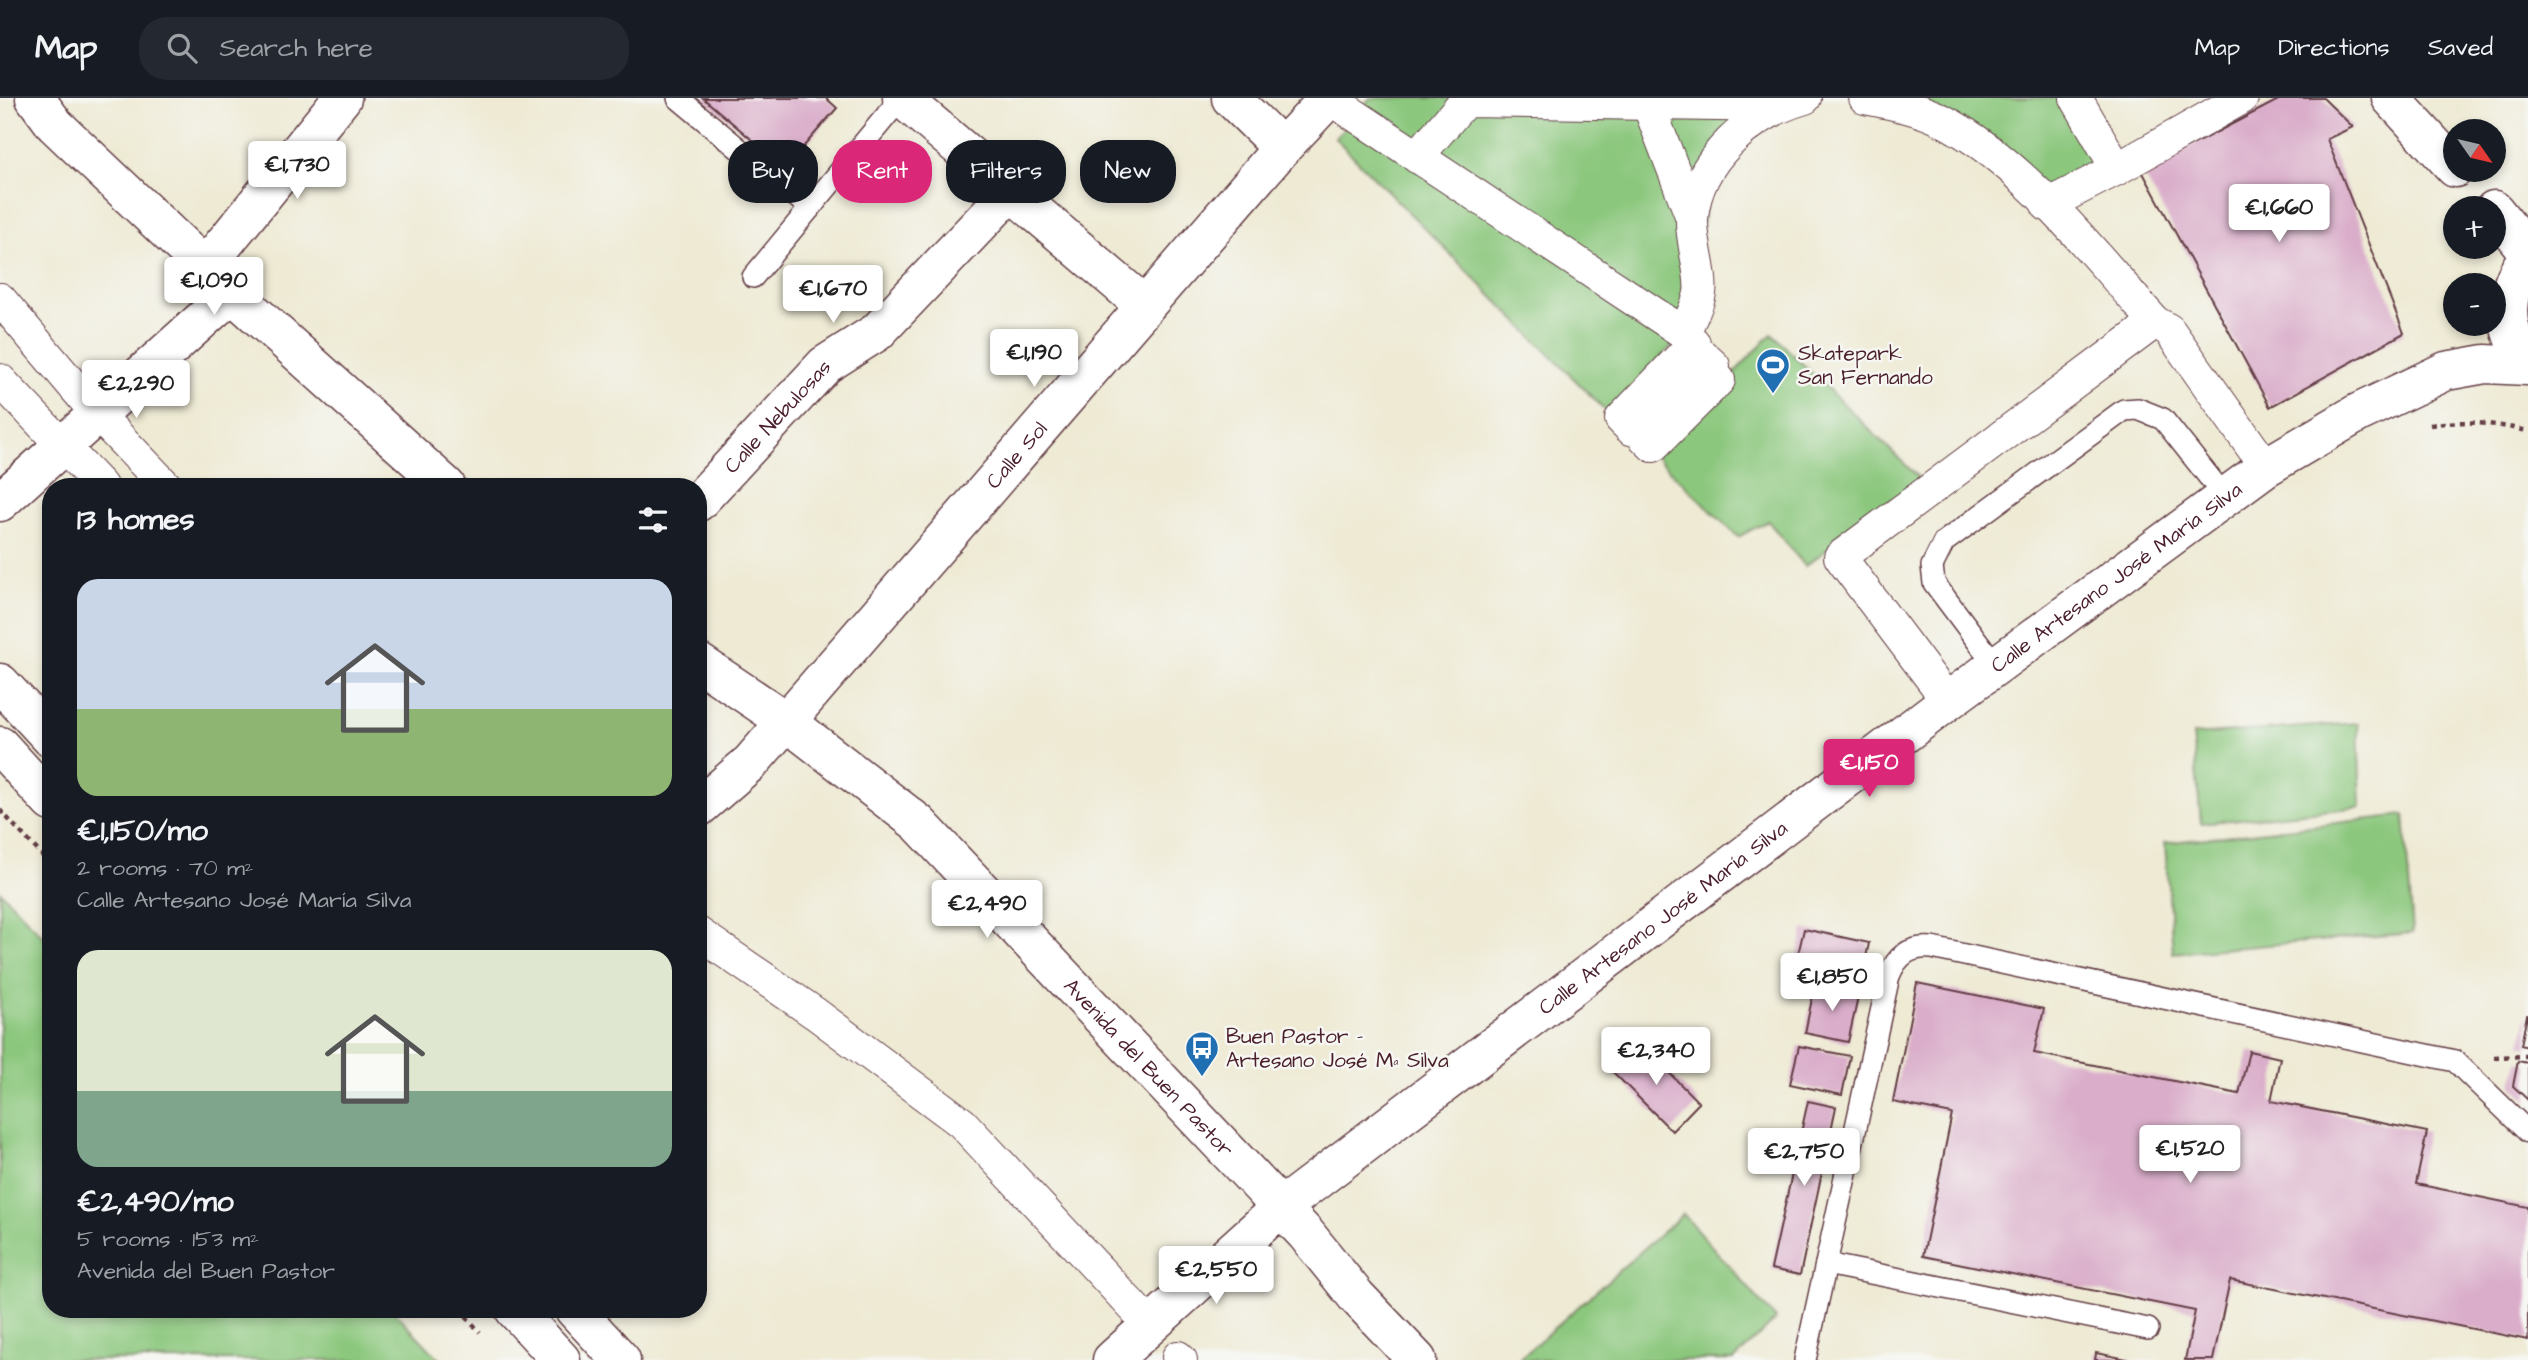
<!DOCTYPE html>
<html lang="en">
<head>
<meta charset="utf-8">
<style>
	:root { --surface:#171b24; --page:#242831; --text:#f1f3f6; --muted:#9ea1a6; --line:#363941; --accent:#db2777 }
	body { margin:0; font-family:"Architects Daughter",sans-serif; background:var(--page); color:var(--text); height:100vh; display:flex; flex-direction:column; font-size:26px; white-space:nowrap }
	* { box-sizing:border-box; margin:0 }
	p { font-size:23px; color:var(--muted) }
	.icon { flex:none; width:38px; height:38px; fill:none; stroke:currentColor; stroke-width:2; stroke-linecap:round; stroke-linejoin:round }
	.map { position:relative; flex:1; overflow:hidden }
	.side { position:absolute; left:42px; top:380px; width:665px; height:840px; display:flex; flex-direction:column; background:var(--surface); border-radius:28px; box-shadow:0 4px 10px #0003 }
	.side>* { flex:none }
	.banner { position:absolute; left:728px; top:42px; width:665px; height:63px; display:flex; gap:14px }
	.needle { width:46px; rotate:124deg }
	.tools { position:absolute; left:2443px; top:21px; display:grid; gap:14px }
	.tools a { display:grid; place-items:center; width:63px; height:63px; border-radius:50%; background:var(--surface); box-shadow:0 4px 10px #0003; font-size:35px }
	.price { position:absolute; translate:-50% -60px; padding:0 16px; border-radius:7px; background:#fff; color:#222; font-size:23px; line-height:46px; filter:drop-shadow(0 2px 4px #0008) }
	.price::after { content:''; position:absolute; left:50%; top:42px; width:21px; height:16px; margin-left:-10px; background:inherit; clip-path:polygon(0 0,100% 0,50% 100%) }
	.price.active { background:var(--accent); color:#fff }
	ul { padding:0; list-style:none }
	li { display:grid; align-content:center; gap:14px; height:371px; padding:0 35px }
	li span { display:grid; place-items:center; height:217px; border-radius:21px; color:#555 }
	li>.icon { margin-inline-start:auto }
	span .icon { width:126px; height:126px; fill:#fffc; stroke-width:1 }
	li b { font-size:30px }
	h2 { display:flex; justify-content:space-between; align-items:center; height:84px; padding:0 35px; font-size:30px }
	.chip { padding:0 24px; border-radius:28px; background:var(--surface); box-shadow:0 4px 10px #0003; font-size:24px; line-height:63px }
	.chip.active { background:var(--accent); color:#fff }
	header { display:flex; align-items:center; gap:42px; box-sizing:border-box; height:98px; padding:0 35px; background:var(--surface); border-bottom:2px solid var(--line) }
	header strong { font-size:33px }
	nav { display:flex; gap:38px; margin-inline-start:auto; font-size:24px }
	.search { width:490px; height:63px; background:var(--page); display:flex; align-items:center; gap:18px; box-sizing:border-box; padding:0 24px; border-radius:28px; color:var(--muted); font-size:26px }
	.map>svg:first-child { display:block }
	.green { fill:#8bc77d; stroke:#6a7354; stroke-width:2 }
	.building { fill:#daaeca }
	.lines { fill:none; stroke-linecap:round; stroke-linejoin:round }
	.service-casing { stroke:#633d44; stroke-width:24 }
	.pedestrian-casing { stroke:#633d44; stroke-width:34 }
	.minor-casing { stroke:#633d44; stroke-width:41 }
	.tertiary-casing { stroke:#633d44; stroke-width:41 }
	.path { stroke:#633d44; stroke-width:4.5; stroke-dasharray:5 5; stroke-linecap:butt }
	.service { stroke:#fff; stroke-width:21 }
	.pedestrian { stroke:#fff; stroke-width:32 }
	.minor { stroke:#fff; stroke-width:38 }
	.tertiary { stroke:#fff; stroke-width:38 }
	.labels { text-anchor:middle; stroke-width:5; stroke-linejoin:round; paint-order:stroke }
	.poi-label { font-size:21px; fill:#4a1f2b; stroke:#f6f6f2; text-anchor:start }
	.street-label { font-size:21px; fill:#4a1f2b; stroke:#f6f6f2 }
</style>
</head>
<body>
<header>
<strong>Map</strong>
<div class="search"><svg class="icon" aria-label="search" viewBox="0 0 24 24"><circle cx="10" cy="10" r="6"/><path d="M15 15l6 6"/></svg>Search here</div>
<nav><a>Map</a><a>Directions</a><a>Saved</a></nav>
</header>
<div class="map">
<svg width="2528" height="1262" viewBox="0 0 2528 1262">
	<rect width="100%" height="100%" fill="#f6f6f2"/>
	<filter id="ink" filterUnits="userSpaceOnUse"><feTurbulence type="fractalNoise" baseFrequency=".0143" numOctaves="2"/><feDisplacementMap in="SourceGraphic" scale="14" xChannelSelector="R" yChannelSelector="G"/><feConvolveMatrix kernelMatrix="1 2 1 2 8 2 1 2 1" color-interpolation-filters="sRGB"/></filter>
	<filter id="wash" filterUnits="userSpaceOnUse"><feTurbulence type="fractalNoise" baseFrequency=".00686" numOctaves="4" result="noise"/><feDisplacementMap in="SourceGraphic" scale="28" xChannelSelector="R" yChannelSelector="G"/><feGaussianBlur stdDeviation="1.57" result="paint"/><feColorMatrix in="noise" values="0 0 0 0 0 0 0 0 0 0 0 0 0 0 0 0 0 1.4 0 .05"/><feComposite in="paint" operator="in"/></filter>
	<g filter="url(#wash)">
		<rect width="100%" height="100%" fill="#eeead4"/>
		<g class="green">
			<polygon points="1370,0 1805,0 1713,63 1684,235 1608,315 1335,40"/>
			<polygon points="1865,0 2076,0 2117,71 2047,107 1989,51"/>
			<polygon points="1772,236 1920,381 1805,468 1768,423 1738,439 1654,357"/>
			<polygon points="2358,625 2361,709 2201,725 2193,637"/>
			<polygon points="2404,717 2413,835 2173,855 2165,745"/>
			<polygon points="0,793 51,847 51,1211 392,1211 440,1262 0,1262"/>
			<polygon points="1683,1116 1776,1221 1734,1262 1518,1262"/>
		</g>
		<g id="blocks">
			<g class="building">
				<polygon points="703,0 826,0 837,10 785,70"/>
				<polygon points="2282,0 2323,0 2353,29 2327,41 2404,235 2270,309 2142,73"/>
				<polygon points="1804,831 1869,845 1862,879 1796,865"/>
				<polygon points="1917,885 2044,911 2034,955 2239,996 2249,953 2280,960 2271,1003 2427,1034 2416,1086 2528,1109 2528,1242 2230,1182 2213,1262 2185,1262 2195,1213 1923,1158 1952,1016 1893,1004"/>
				<polygon points="1815,886 1859,895 1848,944 1805,935"/>
				<polygon points="2527,917 2528,917 2528,949 2521,947"/>
				<polygon points="1640,945 1699,1005 1672,1033 1612,973"/>
				<polygon points="1799,948 1850,958 1842,997 1790,986"/>
				<polygon points="2518,963 2528,965 2528,1002 2513,988"/>
				<polygon points="1808,1003 1836,1009 1800,1177 1771,1171"/>
				<polygon points="2096,1255 2127,1261 2127,1262 2095,1262"/>
			</g>
		</g>
	</g>
	<g filter="url(#ink)">
		<use href="#blocks" fill-opacity="0" stroke="#633d44" stroke-width="2"/>
		<g class="lines">
			<g class="service-casing">
				<g id="service">
					<polyline points="678,0 810,110 901,0"/>
					<polyline points="753,179 810,110"/>
					<polyline points="1996,568 1934,485 1932,468 1944,444 2124,312 2138,311 2163,321 2225,399"/>
					<polyline points="1826,1166 2148,1231"/>
					<path d="M 1805,1262 L 1889,878 C 1897,857 1910,848 1932,850 L 2455,963 L 2528,1034"/>
				</g>
			</g>
			<g class="pedestrian-casing">
				<g id="pedestrian">
					<polyline points="1329,0 1684,235 1694,245 1621,321 1631,331 1702,257 1714,268 1643,338 1653,348 1719,282"/>
					<path d="M 1865,0 C 1890,5 1918,10 1942,22 C 2025,65 2093,156 2155,224 L 2169,232 L 2266,369"/>
					<polyline points="2076,0 2117,71 2242,0"/>
					<polyline points="1648,6 1692,120"/>
					<polyline points="1417,59 1465,3 1779,8"/>
					<polyline points="2047,107 2117,71"/>
					<polyline points="0,201 97,316 166,388"/>
					<path d="M 1684,235 C 1689,223 1698,208 1700,195 C 1703,178 1691,143 1692,121 C 1696,61 1752,15 1805,0"/>
					<polyline points="0,282 101,388"/>
					<polyline points="1948,603 1840,459 2155,224"/>
					<polyline points="698,835 816,916 962,1025 1150,1227"/>
					<polyline points="1178,1259 1181,1262"/>
				</g>
			</g>
			<g class="minor-casing">
				<g id="minor">
					<polyline points="902,0 1145,208"/>
					<polyline points="1231,0 1282,50"/>
					<path id="s1" d="M 698,404 L 825,267 L 877,234 L 1012,92"/>
				</g>
			</g>
			<g class="tertiary-casing">
				<g id="tertiary">
					<polyline points="35,0 55,27 232,195 446,388"/>
					<polyline points="2391,0 2455,70"/>
					<polyline points="2494,112 2528,154"/>
					<path d="M 2528,159 C 2504,191 2499,231 2528,262"/>
					<polyline points="206,168 342,0"/>
					<polyline points="0,404 232,195"/>
					<path id="s2" d="M 698,564 L 786,623 L 918,725 L 1306,1136 L 1356,1198 L 1417,1262"/>
					<polyline points="0,585 51,640"/>
					<polyline points="0,648 51,704"/>
					<path id="s3" d="M 698,710 L 751,664 L 1282,50 L 1329,0"/>
					<polyline points="514,1211 561,1262"/>
					<polyline points="574,1211 621,1262"/>
					<path id="s4" d="M 1112,1262 L 1280,1110 L 1948,603 L 2266,369 L 2358,315 L 2446,273 L 2485,266 L 2528,268"/>
				</g>
			</g>
			<g class="path">
				<path d="M 2430,327 C 2464,321 2495,326 2528,333"/>
				<polyline points="0,712 51,767"/>
				<polyline points="2494,959 2528,958"/>
				<polyline points="459,1211 480,1234"/>
			</g>
			<use href="#service" class="service"/>
			<use href="#pedestrian" class="pedestrian"/>
			<use href="#minor" class="minor"/>
			<use href="#tertiary" class="tertiary"/>
		</g>
	</g>
	<defs>
		<g id="stadium-pin" transform="scale(1.75)"><path d="M0 17L-7.5 6A9.5 9.5 0 1 1 7.5 6Z" fill="#1f6fb2" stroke="#f6f6f2"/><path d="M0-5a6.5 5 0 1 0 0 10a6.5 5 0 1 0 0-10ZM-3.5-1.8h7v3.6h-7Z" fill="#fff"/></g>
		<g id="bus-pin" transform="scale(1.75)"><path d="M0 17L-7.5 6A9.5 9.5 0 1 1 7.5 6Z" fill="#1f6fb2" stroke="#f6f6f2"/><path d="M-5-6H5V4H4V6H2V4H-2V6H-4V4H-5ZM-3.5-4V0h7V-4ZM-3.5 1.2v1.5H-2V1.2ZM2 1.2v1.5H3.5V1.2Z" fill="#fff"/></g>
	</defs>
	<g fill-rule="evenodd">
		<use href="#stadium-pin" x="1773" y="267"/>
		<use href="#bus-pin" x="1202" y="950"/>
	</g>
	<g class="labels">
		<g class="poi-label">
			<text x="1798" y="262">Skatepark<tspan x="1798" dy="24">San Fernando</tspan></text>
			<text x="1226" y="945">Buen Pastor -<tspan x="1226" dy="24">Artesano José Mª Silva</tspan></text>
		</g>
		<g class="street-label">
			<text dy="7" stroke="none"><textPath href="#s1" startOffset="117">Calle Nebulosas</textPath></text>
			<text dy="7" stroke="none"><textPath href="#s3" startOffset="476">Calle Sol</textPath></text>
			<text dy="7" stroke="none"><textPath href="#s4" startOffset="1274">Calle Artesano José María Silva</textPath></text>
			<text dy="7" stroke="none"><textPath href="#s4" startOffset="707">Calle Artesano José María Silva</textPath></text>
			<text dy="7" stroke="none"><textPath href="#s2" startOffset="609">Avenida del Buen Pastor</textPath></text>
		</g>
	</g>
</svg>
<div class="tools">
<a><svg class="needle" viewBox="-14 -14 28 28"><path d="M0-13l5 13h-10z" fill="#e53935"/><path d="M0 13l5-13h-10z" fill="#9ea1a6"/></svg></a>
<a>+</a>
<a>−</a>
</div>
<b class="price" style="left:297px;top:103px">€1,730</b>
<b class="price" style="left:2279px;top:146px">€1,660</b>
<b class="price" style="left:214px;top:219px">€1,090</b>
<b class="price" style="left:833px;top:227px">€1,670</b>
<b class="price" style="left:1034px;top:291px">€1,190</b>
<b class="price" style="left:136px;top:322px">€2,290</b>
<b class="price active" style="left:1869px;top:701px">€1,150</b>
<b class="price" style="left:987px;top:842px">€2,490</b>
<b class="price" style="left:1832px;top:915px">€1,850</b>
<b class="price" style="left:1656px;top:989px">€2,340</b>
<b class="price" style="left:2190px;top:1087px">€1,520</b>
<b class="price" style="left:1804px;top:1090px">€2,750</b>
<b class="price" style="left:1216px;top:1208px">€2,550</b>
<div class="banner">
<a class="chip">Buy</a>
<a class="chip active">Rent</a>
<a class="chip">Filters</a>
<a class="chip">New</a>
</div>
<section class="side">
<h2>13 homes<svg class="icon" aria-label="filters" viewBox="0 0 24 24"><path d="M4 7h16M4 17h16"/><circle cx="9" cy="7" r="2"/><circle cx="15" cy="17" r="2"/></svg></h2>
<ul>
<li><span style="background:linear-gradient(#c9d6e8 60%,#8fb573 0)"><svg class="icon" aria-label="home" viewBox="0 0 24 24"><path d="M3 11l9-7 9 7M6 9v11h12V9"/></svg></span><div><b>€1,150/mo</b><p>2 rooms · 70 m²</p><p>Calle Artesano José María Silva</p></div></li>
<li><span style="background:linear-gradient(#dfe7d0 65%,#7fa58c 0)"><svg class="icon" aria-label="home" viewBox="0 0 24 24"><path d="M3 11l9-7 9 7M6 9v11h12V9"/></svg></span><div><b>€2,490/mo</b><p>5 rooms · 153 m²</p><p>Avenida del Buen Pastor</p></div></li>
</ul>
</section>
</div>
</body>
</html>
